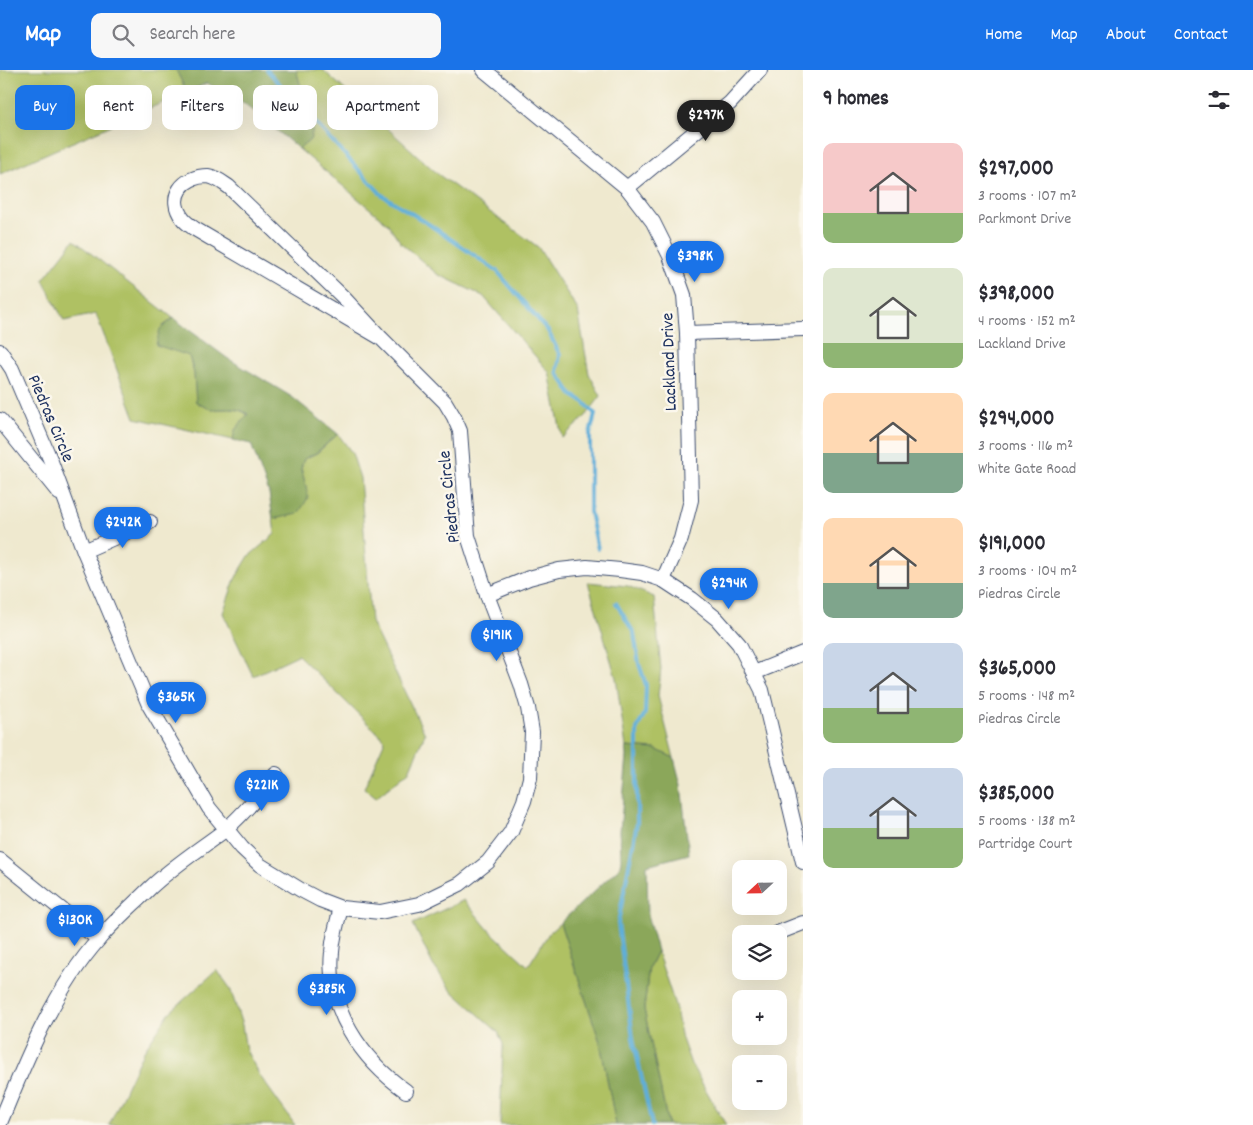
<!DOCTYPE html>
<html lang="en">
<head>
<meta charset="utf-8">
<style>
	:root { --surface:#fff; --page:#f7f7f7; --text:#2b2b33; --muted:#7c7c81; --accent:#1a73e8 }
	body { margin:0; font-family:Dekko,sans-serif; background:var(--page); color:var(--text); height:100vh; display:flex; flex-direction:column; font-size:19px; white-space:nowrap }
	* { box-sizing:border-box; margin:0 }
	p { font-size:16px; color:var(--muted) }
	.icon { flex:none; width:28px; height:28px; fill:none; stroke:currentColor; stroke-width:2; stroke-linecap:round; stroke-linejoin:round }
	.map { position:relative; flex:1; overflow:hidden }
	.drawer { display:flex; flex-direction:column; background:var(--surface); width:450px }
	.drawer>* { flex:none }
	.top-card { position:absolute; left:15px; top:15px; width:475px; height:45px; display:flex; gap:10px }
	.needle { width:32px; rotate:248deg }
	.controls { position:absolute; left:732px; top:790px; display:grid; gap:10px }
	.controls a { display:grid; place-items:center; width:55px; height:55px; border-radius:10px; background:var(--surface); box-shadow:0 5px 20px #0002; font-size:25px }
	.price { position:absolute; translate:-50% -42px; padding:0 11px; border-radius:18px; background:var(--accent); color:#fff; font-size:16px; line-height:32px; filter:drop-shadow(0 1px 2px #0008) }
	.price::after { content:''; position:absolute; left:50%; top:30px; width:15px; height:11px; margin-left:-8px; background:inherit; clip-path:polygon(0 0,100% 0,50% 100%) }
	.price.active { background:#222; color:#fff }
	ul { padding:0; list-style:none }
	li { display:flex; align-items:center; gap:15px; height:125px; padding:0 20px }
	li span { display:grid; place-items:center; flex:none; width:140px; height:100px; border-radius:10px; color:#555 }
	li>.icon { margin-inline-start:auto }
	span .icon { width:60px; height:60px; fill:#fffc; stroke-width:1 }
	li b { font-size:21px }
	h2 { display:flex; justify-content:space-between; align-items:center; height:60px; padding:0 20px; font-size:21px }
	.pill { padding:0 18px; border-radius:10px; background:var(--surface); box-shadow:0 5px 20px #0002; font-size:18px; line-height:45px }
	.pill.active { background:var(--accent); color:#fff }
	header { display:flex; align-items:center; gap:30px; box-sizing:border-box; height:70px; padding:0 25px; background:var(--accent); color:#fff }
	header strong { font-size:24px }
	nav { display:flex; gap:28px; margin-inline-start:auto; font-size:18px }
	.search { width:350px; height:45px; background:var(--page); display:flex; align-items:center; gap:12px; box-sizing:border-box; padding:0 18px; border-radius:10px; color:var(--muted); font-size:19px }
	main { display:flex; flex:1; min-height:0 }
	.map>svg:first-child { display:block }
	.green { fill:#afc164; stroke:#657861 }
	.forest { fill:#8ba75a; stroke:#536b5c }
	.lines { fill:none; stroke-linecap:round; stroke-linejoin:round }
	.stream { stroke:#5eafd9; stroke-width:4 }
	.minor-casing { stroke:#3b4b6f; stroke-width:16 }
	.minor { stroke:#fff; stroke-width:14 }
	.labels { text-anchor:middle; stroke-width:5; stroke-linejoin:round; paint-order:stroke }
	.street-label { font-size:18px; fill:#1b2f5e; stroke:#fbf7ec }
</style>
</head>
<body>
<header>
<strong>Map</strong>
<div class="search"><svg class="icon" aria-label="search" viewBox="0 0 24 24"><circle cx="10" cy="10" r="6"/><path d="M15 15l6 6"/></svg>Search here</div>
<nav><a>Home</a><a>Map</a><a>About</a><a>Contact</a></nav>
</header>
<main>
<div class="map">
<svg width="803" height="1055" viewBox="0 0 803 1055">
	<rect width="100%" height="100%" fill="#fbf7ec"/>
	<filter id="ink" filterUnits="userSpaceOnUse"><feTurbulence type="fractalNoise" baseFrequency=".02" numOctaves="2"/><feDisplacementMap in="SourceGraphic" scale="10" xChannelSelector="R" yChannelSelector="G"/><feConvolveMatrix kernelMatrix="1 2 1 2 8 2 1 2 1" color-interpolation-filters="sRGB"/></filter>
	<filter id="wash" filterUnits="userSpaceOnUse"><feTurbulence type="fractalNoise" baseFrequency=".0096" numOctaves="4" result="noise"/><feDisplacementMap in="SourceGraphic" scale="20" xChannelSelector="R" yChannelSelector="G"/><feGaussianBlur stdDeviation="1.12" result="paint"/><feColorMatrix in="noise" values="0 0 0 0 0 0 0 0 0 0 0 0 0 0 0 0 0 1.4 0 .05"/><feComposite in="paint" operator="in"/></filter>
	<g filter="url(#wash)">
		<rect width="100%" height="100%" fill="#efe9cf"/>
		<g class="green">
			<polygon points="0,0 176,0 187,22 0,104"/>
			<polygon points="296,0 323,0 439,105 538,177 578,240 589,304 601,326 585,347 562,368 549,302 483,226 437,204 401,173 388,154 299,79 310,70 313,58"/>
			<path d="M 74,170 L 173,248 L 160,259 L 189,286 L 194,303 L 196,332 C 201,335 206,338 212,339 C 225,340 237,336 248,345 L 235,360 L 233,370 L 135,348 L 96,244 L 64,251 L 43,210 Z"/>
			<polygon points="338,364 352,383 360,408 371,552 425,664 409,701 376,728 364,718 385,670 298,585 253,606 223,543 235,509 249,486 275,464 273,449 298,444 306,416 301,398 304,389 317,383"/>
			<polygon points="588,512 628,516 654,527 661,599 658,626 674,688 655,679 626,677 616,608"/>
			<polygon points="464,830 488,859 528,896 549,863 560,853 600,972 616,1055 500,1055 503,974 498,962 451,920 433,895 413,854"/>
			<polygon points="657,881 675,935 682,969 691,994 726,1055 668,1055 644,939 649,897"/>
			<polygon points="217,900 230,918 242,955 246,980 260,1006 295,1055 109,1055 143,982 169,943"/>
		</g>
		<g class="forest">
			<polygon points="176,0 296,0 313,58 310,70 299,79 244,33 207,13 187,22"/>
			<path d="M 173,248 L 227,288 L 292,327 L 338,364 L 316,383 L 304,389 L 301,398 L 306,416 L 308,428 L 298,444 L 273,449 L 269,423 L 251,374 L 233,370 L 235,360 L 248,344 C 237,336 224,340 211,339 C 206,338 201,335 196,332 L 194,303 L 189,286 L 156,275 L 160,259 Z"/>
			<polygon points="626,677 655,679 674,688 681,715 689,784 647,795 648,848 657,881 649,897 644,939 668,1055 616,1055 600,972 560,853 620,797 621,789 620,761 627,686"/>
		</g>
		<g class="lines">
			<g class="stream">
				<polyline points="267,0 382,125 430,155 497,201 548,261 560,285 557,302 572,325 584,332 595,344 590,364 590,442 598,479"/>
				<polyline points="616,533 634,563 639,594 646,615 645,643 637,659 637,753 618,853 633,968 652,1055"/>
			</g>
		</g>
	</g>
	<g filter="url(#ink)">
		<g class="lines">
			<g class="minor-casing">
				<g id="minor">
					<polyline points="484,0 627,118 653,152 670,186 684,225 687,263 691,430 681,469 663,510"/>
					<polyline points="627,118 730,33 760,0"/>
					<polyline points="687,263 803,259"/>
					<path d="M 0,281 L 12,299 L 50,389 L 84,481 L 149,635 L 209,738 L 242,778 L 260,795 L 301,820 L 320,830 L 341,838 L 380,842 L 419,834 L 460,814 L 488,792 L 511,762 L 524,731 L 530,708 L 532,662 L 528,638 L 521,614 L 487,525 L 468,466 L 460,361 L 454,347 L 445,332 L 381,268 L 343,227 L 229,117 C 223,113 216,107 208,106 C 183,106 166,127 183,149 C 186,153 191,156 195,159 L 381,268"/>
					<polyline points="0,350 59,423"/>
					<polyline points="84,481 150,452"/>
					<polyline points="487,525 529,508 559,500 587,497 620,500 642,503 663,510 692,529 717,549 739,574 762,620 803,792"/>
					<polyline points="754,603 803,583"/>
					<polyline points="0,790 98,869"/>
					<path d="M 341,838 C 337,852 333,867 332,882 C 326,939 362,990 406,1021"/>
					<polyline points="775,864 803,853"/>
					<path d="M 0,1053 C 26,990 53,921 99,869 C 114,851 133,835 150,818 C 173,796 200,779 225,760 C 244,744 261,723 276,704"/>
				</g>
			</g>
			<use href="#minor" class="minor"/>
		</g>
	</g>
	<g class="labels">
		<g class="street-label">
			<text transform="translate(668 292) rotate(-92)" y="6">Lackland Drive</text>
			<text transform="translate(52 348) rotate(67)" y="6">Piedras Circle</text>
			<text transform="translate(448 427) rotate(-96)" y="6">Piedras Circle</text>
		</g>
	</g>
</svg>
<div class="controls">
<a><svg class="needle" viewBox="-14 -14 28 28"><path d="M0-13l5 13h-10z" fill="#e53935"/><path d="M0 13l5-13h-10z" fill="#7c7c81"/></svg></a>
<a><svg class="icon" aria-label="layers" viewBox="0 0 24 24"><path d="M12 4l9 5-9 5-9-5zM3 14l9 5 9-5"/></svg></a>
<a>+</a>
<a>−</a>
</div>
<b class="price active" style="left:706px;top:72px">$297K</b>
<b class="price" style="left:695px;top:213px">$398K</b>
<b class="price" style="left:123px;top:479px">$242K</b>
<b class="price" style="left:729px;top:540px">$294K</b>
<b class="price" style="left:497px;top:592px">$191K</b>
<b class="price" style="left:176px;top:654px">$365K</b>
<b class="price" style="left:262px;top:742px">$221K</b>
<b class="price" style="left:75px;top:877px">$130K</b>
<b class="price" style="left:327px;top:946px">$385K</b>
<div class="top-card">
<a class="pill active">Buy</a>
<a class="pill">Rent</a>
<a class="pill">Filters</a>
<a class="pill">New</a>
<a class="pill">Apartment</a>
</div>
</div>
<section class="drawer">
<h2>9 homes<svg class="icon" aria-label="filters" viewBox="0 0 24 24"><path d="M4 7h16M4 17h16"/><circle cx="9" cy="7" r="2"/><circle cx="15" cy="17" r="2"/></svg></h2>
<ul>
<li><span style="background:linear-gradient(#f6c9c9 70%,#8fb573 0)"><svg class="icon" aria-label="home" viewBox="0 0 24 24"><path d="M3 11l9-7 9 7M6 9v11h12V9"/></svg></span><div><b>$297,000</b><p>3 rooms · 107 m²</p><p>Parkmont Drive</p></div></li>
<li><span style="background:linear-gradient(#dfe7d0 75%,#8fb573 0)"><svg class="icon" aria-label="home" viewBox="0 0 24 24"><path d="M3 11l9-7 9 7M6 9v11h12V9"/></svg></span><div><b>$398,000</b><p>4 rooms · 152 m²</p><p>Lackland Drive</p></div></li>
<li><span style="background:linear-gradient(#ffd9b3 60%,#7fa58c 0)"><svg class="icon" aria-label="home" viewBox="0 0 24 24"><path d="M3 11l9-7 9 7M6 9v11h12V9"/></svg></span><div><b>$294,000</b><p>3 rooms · 116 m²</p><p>White Gate Road</p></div></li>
<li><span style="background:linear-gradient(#ffd9b3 65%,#7fa58c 0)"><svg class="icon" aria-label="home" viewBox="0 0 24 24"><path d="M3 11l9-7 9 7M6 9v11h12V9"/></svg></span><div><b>$191,000</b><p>3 rooms · 104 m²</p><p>Piedras Circle</p></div></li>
<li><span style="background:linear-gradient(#c9d6e8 65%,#8fb573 0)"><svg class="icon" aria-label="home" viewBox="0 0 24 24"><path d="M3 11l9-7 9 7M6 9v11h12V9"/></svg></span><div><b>$365,000</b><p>5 rooms · 148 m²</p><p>Piedras Circle</p></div></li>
<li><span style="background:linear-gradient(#c9d6e8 60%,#8fb573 0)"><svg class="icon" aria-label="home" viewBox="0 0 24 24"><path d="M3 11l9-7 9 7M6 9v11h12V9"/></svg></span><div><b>$385,000</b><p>5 rooms · 138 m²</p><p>Partridge Court</p></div></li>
</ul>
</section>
</main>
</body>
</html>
